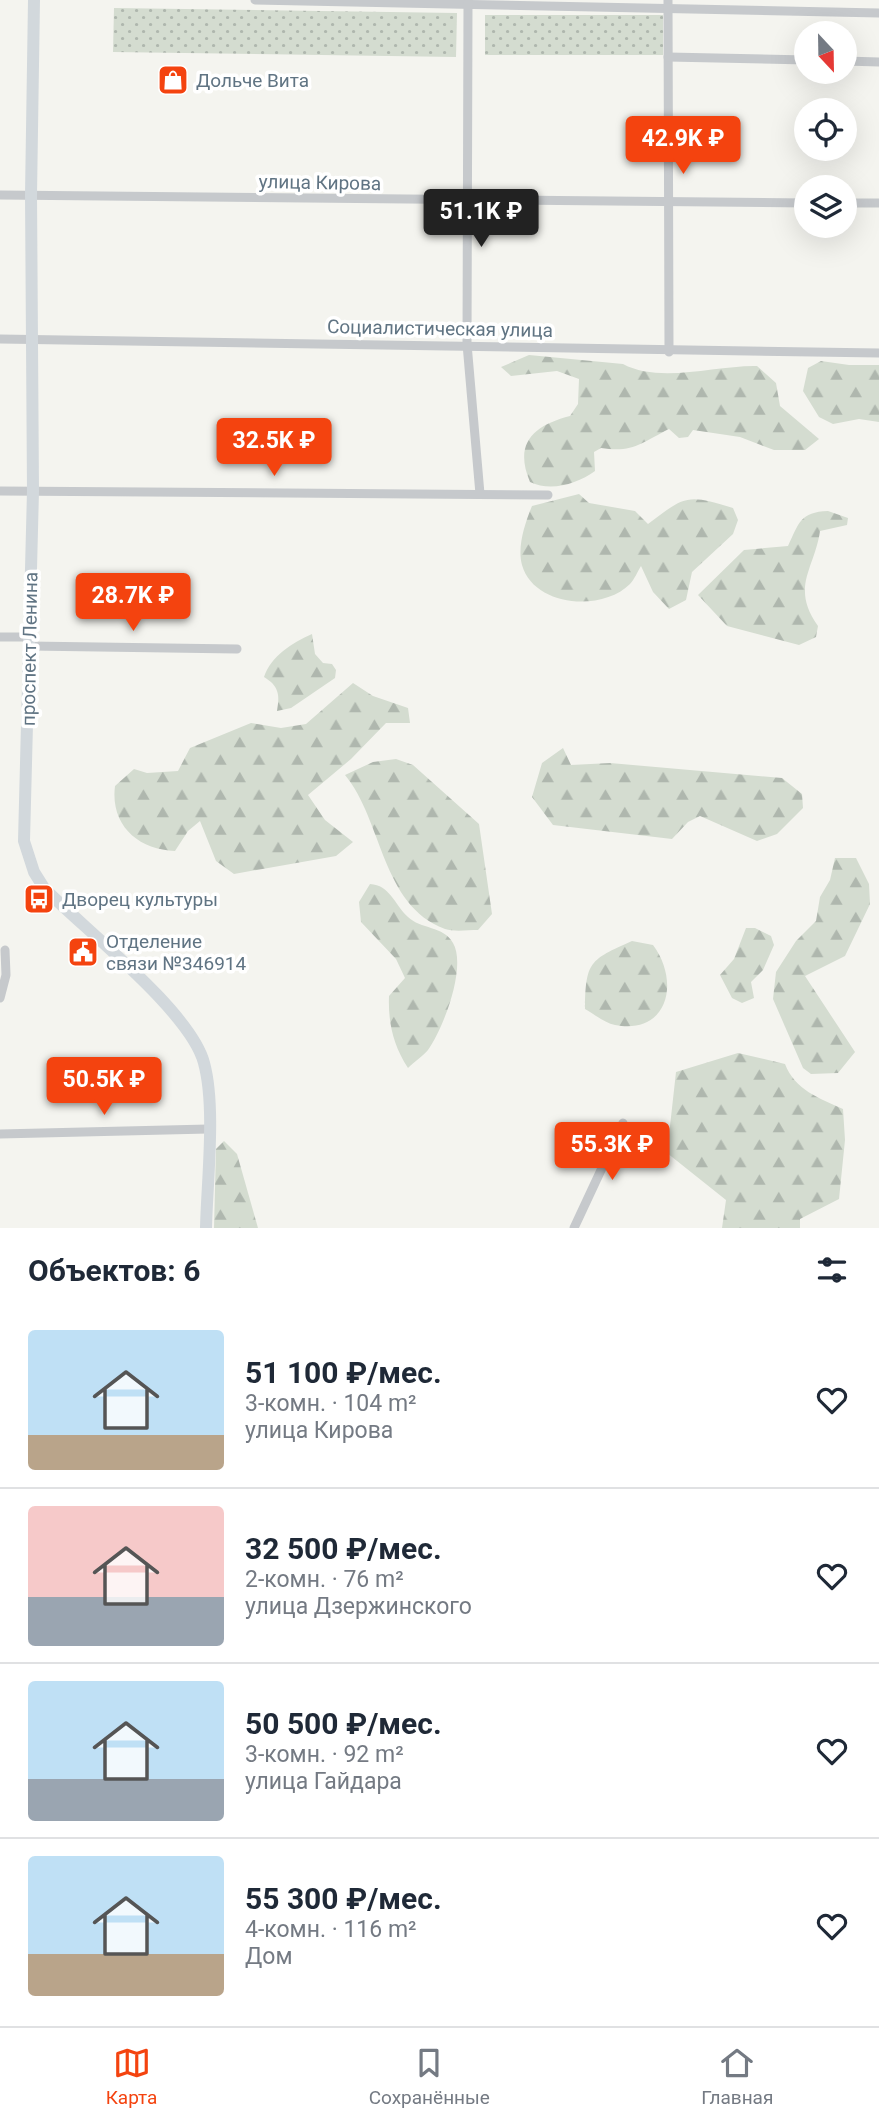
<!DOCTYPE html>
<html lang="ru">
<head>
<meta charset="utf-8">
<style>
	:root { --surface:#fff; --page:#f2f2f3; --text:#1f2937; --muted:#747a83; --line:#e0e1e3; --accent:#f4430f }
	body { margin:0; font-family:Roboto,sans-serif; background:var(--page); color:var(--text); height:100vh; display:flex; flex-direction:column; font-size:26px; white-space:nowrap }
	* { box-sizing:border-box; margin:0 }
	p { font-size:23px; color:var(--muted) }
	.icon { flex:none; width:38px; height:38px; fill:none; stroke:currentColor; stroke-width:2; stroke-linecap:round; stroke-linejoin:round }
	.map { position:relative; height:1228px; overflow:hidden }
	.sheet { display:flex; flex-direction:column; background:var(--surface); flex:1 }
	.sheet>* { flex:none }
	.needle { width:46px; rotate:158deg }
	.fabs { position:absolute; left:794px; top:21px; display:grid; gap:14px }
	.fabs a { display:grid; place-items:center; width:63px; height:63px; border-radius:50%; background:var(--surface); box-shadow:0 7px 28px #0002; font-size:35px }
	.price { position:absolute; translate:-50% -60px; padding:0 16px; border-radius:7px; background:var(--accent); color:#fff; font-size:23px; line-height:46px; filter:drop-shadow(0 2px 4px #0008) }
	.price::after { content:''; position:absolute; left:50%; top:42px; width:21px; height:16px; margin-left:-10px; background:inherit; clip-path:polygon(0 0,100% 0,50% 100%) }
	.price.on { background:#222; color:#fff }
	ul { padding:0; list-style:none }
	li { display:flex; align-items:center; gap:21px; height:175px; padding:0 28px }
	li+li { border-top:2px solid var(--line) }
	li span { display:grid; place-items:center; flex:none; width:196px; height:140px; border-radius:7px; color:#555 }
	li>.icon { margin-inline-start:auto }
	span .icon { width:84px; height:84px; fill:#fffc; stroke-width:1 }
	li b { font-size:30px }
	h2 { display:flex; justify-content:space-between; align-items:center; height:84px; padding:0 28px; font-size:30px }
	.tabs { display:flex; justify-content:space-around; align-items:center; height:98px; border-top:2px solid var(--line); background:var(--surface); font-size:19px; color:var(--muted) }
	.tabs a { display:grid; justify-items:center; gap:4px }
	.tabs .on { color:var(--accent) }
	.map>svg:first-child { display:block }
	.forest { fill:url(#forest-firs) }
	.park { fill:url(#park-dots) }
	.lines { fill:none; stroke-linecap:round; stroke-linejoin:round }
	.street { stroke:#c6c9cc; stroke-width:9 }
	.secondary { stroke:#d2d8dc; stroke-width:12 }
	.labels { text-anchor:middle; stroke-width:7; stroke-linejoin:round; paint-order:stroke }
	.poi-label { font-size:19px; fill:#607483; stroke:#fff; text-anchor:start }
	.street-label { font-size:19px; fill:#607483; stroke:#fff }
</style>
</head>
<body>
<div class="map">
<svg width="879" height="1228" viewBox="0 0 879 1228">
	<defs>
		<pattern id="forest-firs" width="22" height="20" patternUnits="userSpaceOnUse" patternTransform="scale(1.75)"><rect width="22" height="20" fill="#d4dcd0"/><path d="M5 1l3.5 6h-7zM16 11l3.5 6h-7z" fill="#afb7ae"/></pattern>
		<pattern id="park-dots" width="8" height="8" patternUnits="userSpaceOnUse" patternTransform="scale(1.75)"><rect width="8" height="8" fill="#d4dcd0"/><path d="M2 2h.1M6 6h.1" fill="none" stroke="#afb7ae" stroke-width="1.8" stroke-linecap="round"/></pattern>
	</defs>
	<rect width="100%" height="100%" fill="#f4f4ef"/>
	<g class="forest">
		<path d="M 529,355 L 623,364 C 660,384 717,365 757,366 L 776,383 L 780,406 L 819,439 L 805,450 L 774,450 L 740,437 L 693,430 L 688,437 L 679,438 L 669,429 C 641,443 633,453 601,448 L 594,452 L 595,471 C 577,484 551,492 530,482 C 513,442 535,425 570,416 L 578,404 L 579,379 L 557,371 L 511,376 L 501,367 Z"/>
		<polygon points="821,361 849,365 879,365 879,422 859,419 833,424 819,417 803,391 808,368"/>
		<path d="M 579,494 L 589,503 L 635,511 L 648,524 C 686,495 687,494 733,508 L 738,520 L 733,534 L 692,572 L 686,600 L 669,609 L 653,592 L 641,566 C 638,571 634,580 630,584 C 602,612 534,607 522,565 C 517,547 525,523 532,506 Z"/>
		<path d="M 828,511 L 848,518 L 847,525 L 820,531 C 815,568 790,587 818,626 L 816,637 L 799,645 L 727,626 L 698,595 L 744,550 L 788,546 C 799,523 800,512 828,511 Z"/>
		<path d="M 312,634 L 315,654 L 323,663 L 332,664 L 336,670 L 335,678 L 291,708 L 277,711 C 280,695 279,686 264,677 C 271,656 292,643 312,634 Z"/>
		<path d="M 353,683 L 373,696 L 408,708 L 410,723 L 386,723 L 351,759 L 308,795 L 325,820 L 353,842 L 336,856 L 234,874 L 216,861 L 200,821 L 188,831 L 175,851 C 138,850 110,825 115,786 L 134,769 L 147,773 L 178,771 L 190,748 L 251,723 L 281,728 L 306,724 Z"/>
		<polygon points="563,748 571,765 610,763 782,778 802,794 803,808 777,834 757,841 700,816 688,822 672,839 553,825 532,797 542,763"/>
		<path d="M 396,759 L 413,765 L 479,824 L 492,914 L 478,930 C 468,930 454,932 445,929 C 381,905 383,821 345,775 L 373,762 Z"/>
		<polygon points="835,858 856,858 869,884 870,904 845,956 805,976 855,1052 838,1073 811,1074 803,1068 773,999 776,972 796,941 816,921 820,897 830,880"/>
		<path d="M 370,884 C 390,885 394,904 408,917 C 420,929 444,926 453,943 C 467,967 443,1029 428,1050 C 423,1056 414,1062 408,1068 C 393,1045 388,1022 389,996 L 405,978 L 396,959 L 361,922 L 359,902 Z"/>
		<polygon points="746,928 755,928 771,936 774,945 763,970 751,982 754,998 742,1003 732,998 720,975 734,959"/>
		<path d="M 632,941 L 653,945 C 680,981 669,1035 615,1025 C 605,1023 594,1014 585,1009 C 586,962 589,960 632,941 Z"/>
		<path d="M 738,1053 L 785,1064 C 795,1090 819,1098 843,1109 L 845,1140 L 839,1199 L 800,1219 L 800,1228 L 722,1228 L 726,1200 L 667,1153 L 676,1072 Z"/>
		<polygon points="224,1141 237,1154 258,1228 214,1228 216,1149"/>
	</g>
	<g class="park">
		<polygon points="114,8 457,13 456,57 113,52"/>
		<rect x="485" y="15" width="178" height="40"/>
	</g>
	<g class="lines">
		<g class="street">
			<polyline points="255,0 879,13"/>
			<polyline points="668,0 669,352"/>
			<polyline points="468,4 467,344 480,494"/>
			<polyline points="668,57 807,60"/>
			<polyline points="845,61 879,62"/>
			<polyline points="0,195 807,203"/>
			<polyline points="845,203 879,203"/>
			<polyline points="0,339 879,353"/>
			<polyline points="0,491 548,495"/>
			<polyline points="0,637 29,637"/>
			<polyline points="29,646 237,649"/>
			<polyline points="0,998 6,975 5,950"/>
			<polyline points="0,1134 208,1129"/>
			<polyline points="574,1228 623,1123"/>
		</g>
		<path class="secondary" d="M 34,0 L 31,195 L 33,491 L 24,841 L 34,872 L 44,888 C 84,929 191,1012 204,1063 C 216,1107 207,1181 206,1228"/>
	</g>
	<defs>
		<g id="shop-square" transform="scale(1.575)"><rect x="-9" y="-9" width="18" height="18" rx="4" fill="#f4430f" stroke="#fff"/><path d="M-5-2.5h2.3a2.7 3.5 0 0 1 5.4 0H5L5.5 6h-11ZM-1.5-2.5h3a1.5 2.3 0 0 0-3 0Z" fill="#fff"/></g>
		<g id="bus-square" transform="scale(1.575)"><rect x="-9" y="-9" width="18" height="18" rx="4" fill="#f4430f" stroke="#fff"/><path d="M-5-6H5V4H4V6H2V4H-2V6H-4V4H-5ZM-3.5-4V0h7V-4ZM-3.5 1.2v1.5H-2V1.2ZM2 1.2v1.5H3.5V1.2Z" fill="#fff"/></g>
		<g id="civic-square" transform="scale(1.575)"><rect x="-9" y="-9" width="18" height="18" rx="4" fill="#f4430f" stroke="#fff"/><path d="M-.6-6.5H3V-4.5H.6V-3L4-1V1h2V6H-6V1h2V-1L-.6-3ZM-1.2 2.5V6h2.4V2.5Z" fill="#fff"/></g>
	</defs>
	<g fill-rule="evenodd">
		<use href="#shop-square" x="173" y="80"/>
		<use href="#bus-square" x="39" y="899"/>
		<use href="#civic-square" x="83" y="952"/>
	</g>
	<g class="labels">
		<g class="poi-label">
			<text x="196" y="87">Дольче Вита</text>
			<text x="62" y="906">Дворец культуры</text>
			<text x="106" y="948">Отделение<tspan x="106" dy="22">связи №346914</tspan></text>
		</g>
		<g class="street-label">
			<text transform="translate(320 182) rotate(1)" y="7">улица Кирова</text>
			<text transform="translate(440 328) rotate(1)" y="7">Социалистическая улица</text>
			<text transform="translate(29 649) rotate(-89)" y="7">проспект Ленина</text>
		</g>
	</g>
</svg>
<div class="fabs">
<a><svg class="needle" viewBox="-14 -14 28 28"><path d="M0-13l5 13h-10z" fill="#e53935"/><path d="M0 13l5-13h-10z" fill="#747a83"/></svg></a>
<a><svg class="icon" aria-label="locate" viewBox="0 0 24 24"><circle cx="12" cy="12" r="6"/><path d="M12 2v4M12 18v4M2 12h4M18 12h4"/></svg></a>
<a><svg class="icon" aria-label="layers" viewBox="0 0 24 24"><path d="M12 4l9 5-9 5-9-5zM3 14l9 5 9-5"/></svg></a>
</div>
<b class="price" style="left:683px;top:176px">42.9K ₽</b>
<b class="price on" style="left:481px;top:249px">51.1K ₽</b>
<b class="price" style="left:274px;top:478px">32.5K ₽</b>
<b class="price" style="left:133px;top:633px">28.7K ₽</b>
<b class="price" style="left:104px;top:1117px">50.5K ₽</b>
<b class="price" style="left:612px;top:1182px">55.3K ₽</b>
</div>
<section class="sheet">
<h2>Объектов: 6<svg class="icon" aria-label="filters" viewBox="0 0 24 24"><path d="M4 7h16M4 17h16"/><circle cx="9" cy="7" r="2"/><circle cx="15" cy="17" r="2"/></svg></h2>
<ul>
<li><span style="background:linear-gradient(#bfe0f5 75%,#b9a48a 0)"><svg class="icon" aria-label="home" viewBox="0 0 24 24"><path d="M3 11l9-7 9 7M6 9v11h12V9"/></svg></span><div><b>51 100 ₽/мес.</b><p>3-комн. · 104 m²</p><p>улица Кирова</p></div><svg class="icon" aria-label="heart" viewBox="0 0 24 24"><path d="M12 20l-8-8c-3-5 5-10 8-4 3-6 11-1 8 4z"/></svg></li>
<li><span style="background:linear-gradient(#f6c9c9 65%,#9aa5b1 0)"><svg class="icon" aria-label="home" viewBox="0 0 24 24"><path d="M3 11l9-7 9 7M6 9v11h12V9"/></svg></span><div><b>32 500 ₽/мес.</b><p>2-комн. · 76 m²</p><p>улица Дзержинского</p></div><svg class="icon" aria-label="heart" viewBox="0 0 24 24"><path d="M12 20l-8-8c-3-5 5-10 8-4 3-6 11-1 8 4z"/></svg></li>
<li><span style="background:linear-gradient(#bfe0f5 70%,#9aa5b1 0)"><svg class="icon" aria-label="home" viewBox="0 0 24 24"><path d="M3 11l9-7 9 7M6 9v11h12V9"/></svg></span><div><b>50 500 ₽/мес.</b><p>3-комн. · 92 m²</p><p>улица Гайдара</p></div><svg class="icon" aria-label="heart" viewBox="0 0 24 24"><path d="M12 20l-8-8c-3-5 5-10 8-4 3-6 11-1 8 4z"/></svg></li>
<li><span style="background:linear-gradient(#bfe0f5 70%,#b9a48a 0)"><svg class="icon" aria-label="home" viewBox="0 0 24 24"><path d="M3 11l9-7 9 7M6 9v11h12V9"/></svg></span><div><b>55 300 ₽/мес.</b><p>4-комн. · 116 m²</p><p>Дом</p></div><svg class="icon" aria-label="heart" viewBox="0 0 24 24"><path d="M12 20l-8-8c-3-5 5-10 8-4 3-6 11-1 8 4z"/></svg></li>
</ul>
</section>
<nav class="tabs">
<a class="on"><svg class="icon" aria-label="map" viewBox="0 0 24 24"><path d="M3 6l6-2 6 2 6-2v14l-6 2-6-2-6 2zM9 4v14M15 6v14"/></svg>Карта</a>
<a><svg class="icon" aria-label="saved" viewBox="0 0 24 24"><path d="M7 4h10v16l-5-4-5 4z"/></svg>Сохранённые</a>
<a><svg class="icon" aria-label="home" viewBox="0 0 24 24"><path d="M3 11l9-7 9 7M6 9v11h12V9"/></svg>Главная</a>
</nav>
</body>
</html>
